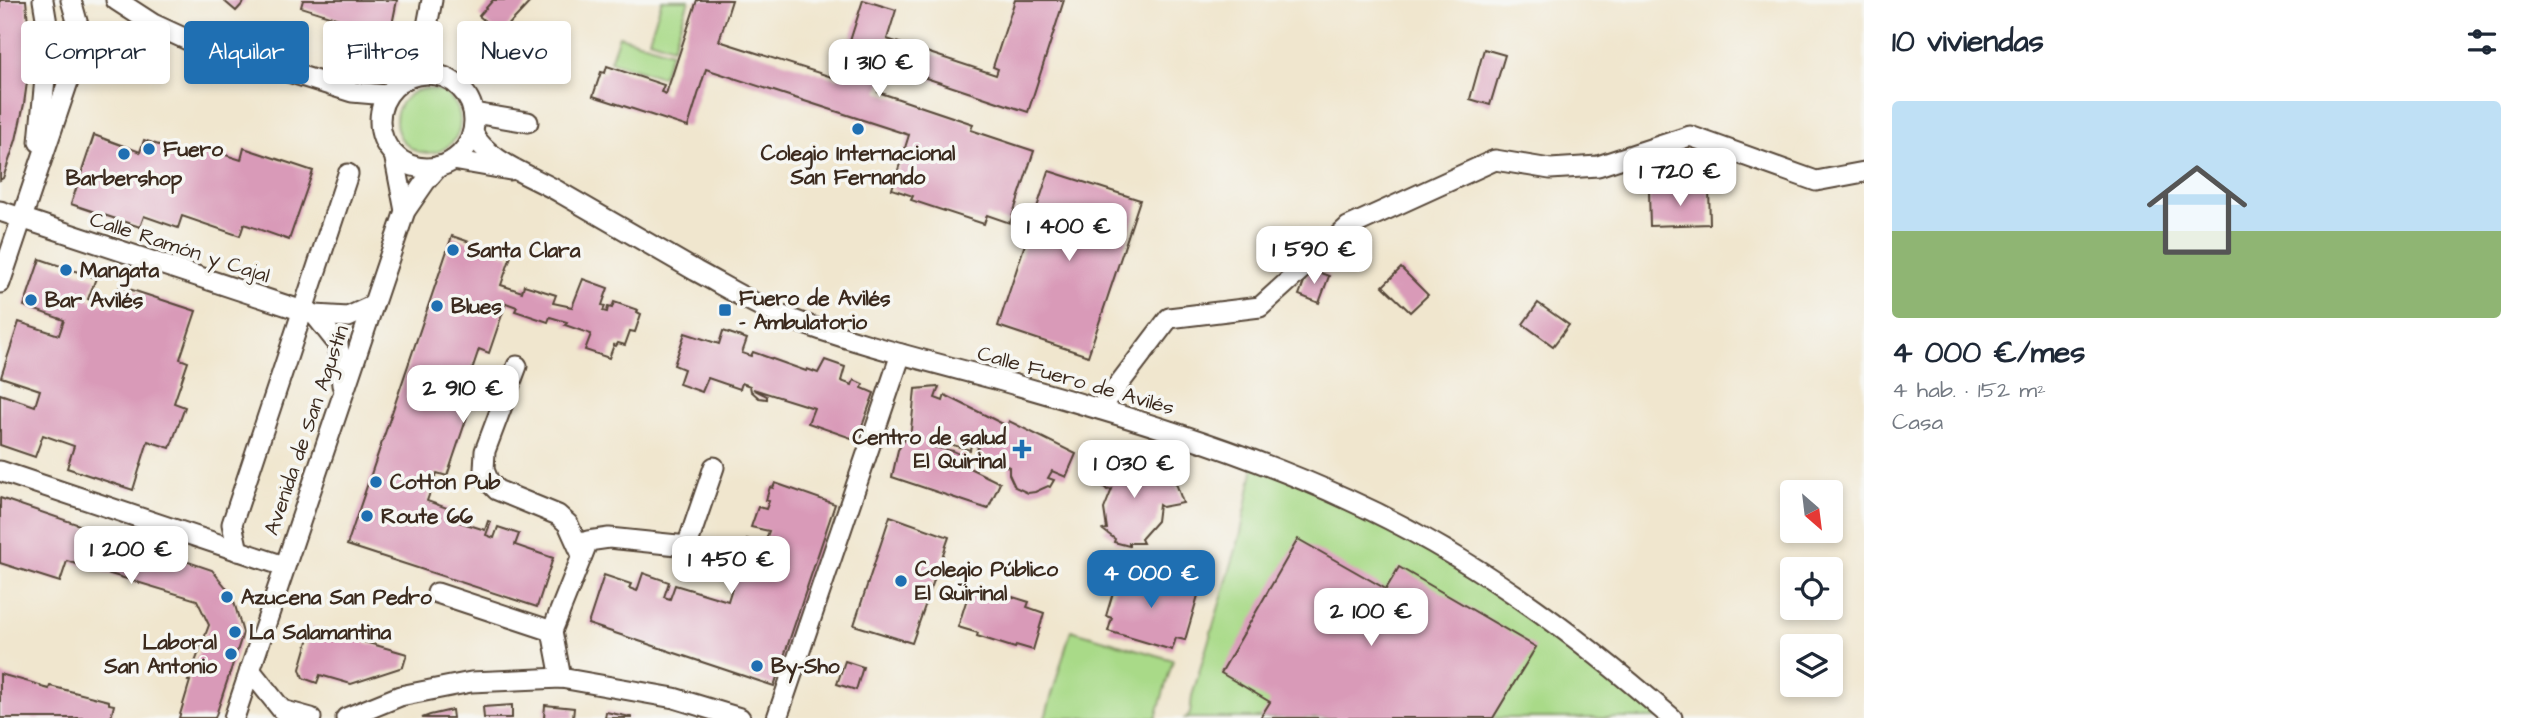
<!DOCTYPE html>
<html lang="es">
<head>
<meta charset="utf-8">
<style>
	:root { --surface:#fff; --page:#f6f6f7; --text:#1f2937; --muted:#747a83; --accent:#1f6fb2 }
	body { margin:0; font-family:"Architects Daughter",sans-serif; background:var(--page); color:var(--text); height:100vh; display:flex; flex-direction:column; font-size:26px; white-space:nowrap }
	* { box-sizing:border-box; margin:0 }
	p { font-size:23px; color:var(--muted) }
	.icon { flex:none; width:38px; height:38px; fill:none; stroke:currentColor; stroke-width:2; stroke-linecap:round; stroke-linejoin:round }
	.map { position:relative; flex:1; overflow:hidden }
	.details { display:flex; flex-direction:column; background:var(--surface); width:665px }
	.details>* { flex:none }
	.banner { position:absolute; left:21px; top:21px; width:665px; height:63px; display:flex; gap:14px }
	.needle { width:46px; rotate:152deg }
	.buttons { position:absolute; left:1780px; top:480px; display:grid; gap:14px }
	.buttons a { display:grid; place-items:center; width:63px; height:63px; border-radius:7px; background:var(--surface); box-shadow:0 4px 10px #0003; font-size:35px }
	.price { position:absolute; translate:-50% -60px; padding:0 16px; border-radius:14px; background:#fff; color:#222; font-size:23px; line-height:46px; filter:drop-shadow(0 2px 4px #0008) }
	.price::after { content:''; position:absolute; left:50%; top:42px; width:21px; height:16px; margin-left:-10px; background:inherit; clip-path:polygon(0 0,100% 0,50% 100%) }
	.price.current { background:var(--accent); color:#fff }
	ul { padding:0; list-style:none }
	li { display:grid; align-content:center; gap:14px; height:371px; padding:0 28px }
	li span { display:grid; place-items:center; height:217px; border-radius:7px; color:#555 }
	li>.icon { margin-inline-start:auto }
	span .icon { width:126px; height:126px; fill:#fffc; stroke-width:1 }
	li b { font-size:30px }
	h2 { display:flex; justify-content:space-between; align-items:center; height:84px; padding:0 28px; font-size:30px }
	.chip { padding:0 24px; border-radius:7px; background:var(--surface); box-shadow:0 4px 10px #0003; font-size:24px; line-height:63px }
	.chip.current { background:var(--accent); color:#fff }
	main { display:flex; flex:1; min-height:0 }
	.map>svg:first-child { display:block }
	.green { fill:#a9da88; stroke:#728253; stroke-width:2 }
	.building { fill:#d99ab8 }
	.lines { fill:none; stroke-linecap:round; stroke-linejoin:round }
	.minor-casing { stroke:#564638; stroke-width:23 }
	.minor { stroke:#fff; stroke-width:19 }
	.poi-dot { fill:#1f6fb2; stroke:#f6f6f2; stroke-width:2.5 }
	.labels { text-anchor:middle; stroke-width:7; stroke-linejoin:round; paint-order:stroke }
	.poi-label { font-size:21px; font-weight:bold; fill:#3b2a1e; stroke:#f6f6f2; text-anchor:start }
	.street-label { font-size:21px; fill:#3b2a1e; stroke:#f6f6f2 }
</style>
</head>
<body>
<main>
<div class="map">
<svg width="1864" height="718" viewBox="0 0 1864 718">
	<rect width="100%" height="100%" fill="#f6f6f2"/>
	<filter id="ink" filterUnits="userSpaceOnUse"><feTurbulence type="fractalNoise" baseFrequency=".0143" numOctaves="2"/><feDisplacementMap in="SourceGraphic" scale="14" xChannelSelector="R" yChannelSelector="G"/><feConvolveMatrix kernelMatrix="1 2 1 2 8 2 1 2 1" color-interpolation-filters="sRGB"/></filter>
	<filter id="wash" filterUnits="userSpaceOnUse"><feTurbulence type="fractalNoise" baseFrequency=".00686" numOctaves="4" result="noise"/><feDisplacementMap in="SourceGraphic" scale="28" xChannelSelector="R" yChannelSelector="G"/><feGaussianBlur stdDeviation="1.57" result="paint"/><feColorMatrix in="noise" values="0 0 0 0 0 0 0 0 0 0 0 0 0 0 0 0 0 1.4 0 .05"/><feComposite in="paint" operator="in"/></filter>
	<g filter="url(#wash)">
		<rect width="100%" height="100%" fill="#f0e6ce"/>
		<g class="green">
			<polygon points="662,0 689,0 673,47 649,39"/>
			<polygon points="619,36 671,52 662,77 610,61"/>
			<circle cx="428" cy="121" r="32"/>
			<polygon points="1255,460 1453,554 1672,718 1185,718 1190,714 1192,696 1241,533"/>
			<polygon points="1071,630 1173,660 1156,718 1045,718"/>
		</g>
		<g id="blocks">
			<g class="building">
				<polygon points="0,0 26,0 29,35 28,75 24,104 16,140 3,178 0,180"/>
				<polygon points="223,0 246,0 236,11"/>
				<polygon points="303,0 397,0 390,35 382,44 368,42 364,37 364,27 301,7"/>
				<polygon points="493,0 532,0 500,34 479,16"/>
				<polygon points="697,0 732,0 719,41 838,79 863,0 896,10 887,39 996,75 998,69 993,67 1015,0 1064,0 1028,112 887,65 878,92 973,124 971,130 1034,151 1010,223 987,215 984,224 911,200 913,196 892,189 909,135 706,69 688,127 593,96 601,72 605,73 607,66 664,85 661,92 666,94"/>
				<polygon points="486,40 504,41 509,45 490,69 468,50"/>
				<polygon points="1484,49 1505,55 1490,105 1470,99"/>
				<polygon points="94,135 140,152 144,140 200,159 204,148 241,160 244,148 313,171 289,240 244,224 240,236 182,216 178,228 144,216 140,227 71,204"/>
				<polygon points="1049,171 1140,200 1088,356 998,326"/>
				<polygon points="1709,189 1710,224 1650,226 1649,191"/>
				<polygon points="452,236 511,256 501,285 522,292 524,285 556,295 553,303 572,307 583,279 608,288 602,305 605,306 603,311 607,312 608,307 612,308 614,302 638,310 637,312 641,314 635,332 630,331 625,345 618,343 616,346 614,345 609,358 585,350 591,334 565,325 567,322 560,320 550,317 548,322 515,311 517,307 506,303 489,353 479,349 459,408 469,411 447,476 437,473 427,501 450,509 447,518 485,530 488,521 491,522 486,535 494,538 498,527 519,534 515,545 553,558 537,607 347,545"/>
				<polygon points="40,259 96,278 88,299 113,307 120,286 196,311 180,359 188,362 174,403 185,407 170,448 148,441 133,490 67,468 74,446 43,435 35,457 0,445 0,394 35,406 40,390 1,377 19,322 59,335 64,320 24,306"/>
				<polygon points="1401,268 1428,295 1410,312 1383,286"/>
				<polygon points="1309,269 1329,276 1319,303 1299,295"/>
				<polygon points="1538,303 1569,325 1553,346 1523,324"/>
				<polygon points="723,331 747,339 742,353 751,356 753,352 806,371 807,369 818,373 825,360 845,367 841,381 852,385 854,380 863,384 862,388 874,393 857,440 808,423 814,408 753,389 767,396 767,399 759,398 751,391 750,386 742,383 740,389 708,378 702,392 679,384 684,369 674,365 685,333 719,344"/>
				<polygon points="939,387 935,398 943,401 945,395 1007,426 1009,421 1076,454 1066,477 1052,471 1048,478 1054,480 1050,487 1048,486 1035,492 1028,493 1015,487 1009,474 1009,467 977,452 978,446 971,444 970,450 929,438 928,446 953,451 966,457 963,465 1000,483 988,509 892,477 898,450 911,430 915,389"/>
				<polygon points="1123,458 1124,466 1134,465 1134,467 1153,473 1154,471 1162,478 1168,472 1177,486 1183,503 1162,507 1159,505 1157,521 1141,539 1143,543 1129,543 1129,546 1114,542 1115,539 1103,530 1107,529 1104,509 1112,489 1107,490 1093,475 1105,465"/>
				<polygon points="775,483 835,504 774,686 588,624 604,575 631,584 629,588 637,591 643,573 669,582 664,597 670,599 675,585 728,601 747,539 764,545 769,531 751,527 758,507 766,509 769,501 766,500 770,487 773,488"/>
				<polygon points="0,498 212,570 232,595 243,633 215,718 179,718 190,681 188,681 209,625 197,600 67,561 60,582 0,563"/>
				<polygon points="890,516 949,537 912,643 854,625"/>
				<polygon points="1298,539 1386,589 1399,567 1536,647 1493,718 1260,718 1270,702 1221,673"/>
				<polygon points="1120,569 1199,592 1185,640 1176,638 1172,650 1108,631 1112,618 1106,616"/>
				<polygon points="970,589 988,595 990,590 1029,602 1027,607 1044,613 1033,650 1016,645 1015,648 977,636 978,633 958,627"/>
				<polygon points="312,627 407,654 403,667 351,684 320,675 317,683 303,678 300,669"/>
				<polygon points="845,661 863,667 856,690 837,684"/>
				<polygon points="0,674 40,685 41,687 49,689 50,686 109,701 109,704 114,705 111,718 0,718"/>
				<polygon points="512,705 512,718 484,718 483,707"/>
				<polygon points="545,705 574,708 573,718 544,718"/>
				<polygon points="452,710 453,718 422,718 430,715"/>
				<polygon points="606,712 631,717 631,718 605,718"/>
			</g>
		</g>
	</g>
	<g filter="url(#ink)">
		<use href="#blocks" fill-opacity="0" stroke="#564638" stroke-width="2"/>
		<g class="lines">
			<g class="minor-casing">
				<g id="minor">
					<polyline points="116,0 153,24 190,41 352,92 387,95"/>
					<circle cx="427" cy="121" r="47"/>
					<polyline points="406,79 424,42 432,0"/>
					<polyline points="474,113 528,122"/>
					<path d="M 473,133 C 487,162 535,177 561,193 C 606,219 651,245 696,271 C 724,286 751,303 780,315 C 849,342 924,360 995,379 C 1115,413 1234,447 1347,499 C 1469,554 1572,631 1672,718"/>
					<polyline points="39,142 49,36 43,0"/>
					<polyline points="394,154 405,211"/>
					<polyline points="453,160 510,170"/>
					<polyline points="0,211 315,315 348,317 372,306"/>
					<polyline points="0,283 77,55 80,32 71,0"/>
					<polyline points="315,315 338,344 342,385"/>
					<polyline points="517,366 485,451 484,470 489,482 497,490 558,515 568,524 582,555"/>
					<polyline points="1100,409 1169,318 1260,307 1348,227 1495,160 1550,169 1598,166 1690,136 1816,181 1864,172"/>
					<polyline points="0,471 284,566"/>
					<polyline points="238,551 232,524 348,174"/>
					<polyline points="437,593 552,631 561,678"/>
					<polyline points="552,631 588,541 609,538 687,546 714,467"/>
					<polyline points="250,670 282,710 311,718"/>
					<polyline points="234,718 405,211 425,182 439,166"/>
					<polyline points="346,718 400,696 471,682 561,678 674,698 740,718"/>
					<polyline points="777,718 901,354"/>
				</g>
			</g>
			<use href="#minor" class="minor"/>
		</g>
	</g>
	<g class="poi-dot">
		<circle cx="858" cy="129" r="7"/>
		<circle cx="149" cy="149" r="7"/>
		<circle cx="124" cy="154" r="7"/>
		<circle cx="453" cy="250" r="7"/>
		<circle cx="66" cy="270" r="7"/>
		<circle cx="31" cy="300" r="7"/>
		<circle cx="437" cy="306" r="7"/>
		<rect x="718" y="303" width="14" height="14" rx="3.5"/>
		<path d="M1018.5 438.5h7v7h7v7h-7v7h-7v-7h-7v-7h7z"/>
		<circle cx="376" cy="482" r="7"/>
		<circle cx="367" cy="516" r="7"/>
		<circle cx="901" cy="581" r="7"/>
		<circle cx="227" cy="597" r="7"/>
		<circle cx="235" cy="632" r="7"/>
		<circle cx="231" cy="654" r="7"/>
		<circle cx="757" cy="666" r="7"/>
	</g>
	<g class="labels">
		<g class="poi-label">
			<text x="163" y="156">Fuero</text>
			<text x="858" y="160" text-anchor="middle">Colegio Internacional<tspan x="858" dy="24">San Fernando</tspan></text>
			<text x="124" y="185" text-anchor="middle">Barbershop</text>
			<text x="467" y="257">Santa Clara</text>
			<text x="80" y="277">Mangata</text>
			<text x="739" y="305">Fuero de Avilés<tspan x="739" dy="24">- Ambulatorio</tspan></text>
			<text x="45" y="307">Bar Avilés</text>
			<text x="451" y="313">Blues</text>
			<text x="1006" y="444" text-anchor="end">Centro de salud<tspan x="1006" dy="24">El Quirinal</tspan></text>
			<text x="390" y="489">Cotton Pub</text>
			<text x="381" y="523">Route 66</text>
			<text x="915" y="576">Colegio Público<tspan x="915" dy="24">El Quirinal</tspan></text>
			<text x="241" y="604">Azucena San Pedro</text>
			<text x="249" y="639">La Salamantina</text>
			<text x="217" y="649" text-anchor="end">Laboral<tspan x="217" dy="24">San Antonio</tspan></text>
			<text x="771" y="673">By-Sho</text>
		</g>
		<g class="street-label">
			<text transform="translate(180 247) rotate(18)" y="7">Calle Ramón y Cajal</text>
			<text transform="translate(1076 380) rotate(16)" y="7">Calle Fuero de Avilés</text>
			<text transform="translate(306 430) rotate(-71)" y="7">Avenida de San Agustín</text>
		</g>
	</g>
</svg>
<div class="buttons">
<a><svg class="needle" viewBox="-14 -14 28 28"><path d="M0-13l5 13h-10z" fill="#e53935"/><path d="M0 13l5-13h-10z" fill="#747a83"/></svg></a>
<a><svg class="icon" aria-label="locate" viewBox="0 0 24 24"><circle cx="12" cy="12" r="6"/><path d="M12 2v4M12 18v4M2 12h4M18 12h4"/></svg></a>
<a><svg class="icon" aria-label="layers" viewBox="0 0 24 24"><path d="M12 4l9 5-9 5-9-5zM3 14l9 5 9-5"/></svg></a>
</div>
<b class="price" style="left:879px;top:99px">1 310 €</b>
<b class="price" style="left:1680px;top:208px">1 720 €</b>
<b class="price" style="left:1069px;top:263px">1 400 €</b>
<b class="price" style="left:1314px;top:286px">1 590 €</b>
<b class="price" style="left:463px;top:425px">2 910 €</b>
<b class="price" style="left:1134px;top:500px">1 030 €</b>
<b class="price" style="left:131px;top:586px">1 200 €</b>
<b class="price" style="left:731px;top:596px">1 450 €</b>
<b class="price current" style="left:1151px;top:610px">4 000 €</b>
<b class="price" style="left:1371px;top:648px">2 100 €</b>
<div class="banner">
<a class="chip">Comprar</a>
<a class="chip current">Alquilar</a>
<a class="chip">Filtros</a>
<a class="chip">Nuevo</a>
</div>
</div>
<section class="details">
<h2>10 viviendas<svg class="icon" aria-label="filters" viewBox="0 0 24 24"><path d="M4 7h16M4 17h16"/><circle cx="9" cy="7" r="2"/><circle cx="15" cy="17" r="2"/></svg></h2>
<ul>
<li><span style="background:linear-gradient(#bfe0f5 60%,#8fb573 0)"><svg class="icon" aria-label="home" viewBox="0 0 24 24"><path d="M3 11l9-7 9 7M6 9v11h12V9"/></svg></span><div><b>4 000 €/mes</b><p>4 hab. · 152 m²</p><p>Casa</p></div></li>
</ul>
</section>
</main>
</body>
</html>
